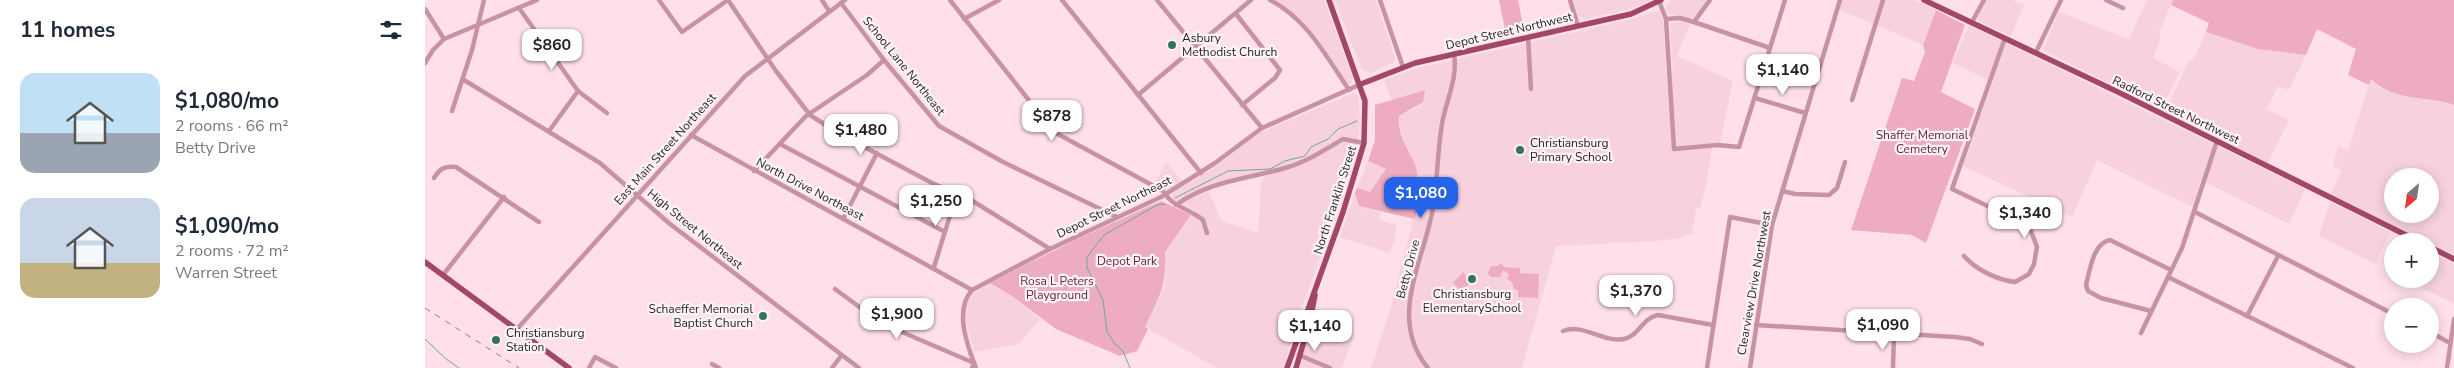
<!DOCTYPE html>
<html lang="en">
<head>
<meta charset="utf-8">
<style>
	:root { --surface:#fff; --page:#f2f2f3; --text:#1f2937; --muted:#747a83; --accent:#2563eb }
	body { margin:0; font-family:"Nunito Sans",sans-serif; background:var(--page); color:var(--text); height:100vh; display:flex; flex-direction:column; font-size:19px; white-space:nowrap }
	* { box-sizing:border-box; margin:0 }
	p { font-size:16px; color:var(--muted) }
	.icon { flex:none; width:28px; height:28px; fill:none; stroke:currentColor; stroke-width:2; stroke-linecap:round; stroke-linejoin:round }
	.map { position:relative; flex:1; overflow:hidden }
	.side { display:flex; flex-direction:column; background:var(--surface); width:425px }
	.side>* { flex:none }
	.needle { width:32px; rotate:209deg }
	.buttons { position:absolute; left:1959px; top:168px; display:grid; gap:10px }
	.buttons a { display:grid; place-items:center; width:55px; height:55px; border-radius:50%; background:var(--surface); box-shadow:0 2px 12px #0003; font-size:25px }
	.price { position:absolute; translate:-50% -42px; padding:0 11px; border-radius:10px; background:#fff; color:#222; font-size:16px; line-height:32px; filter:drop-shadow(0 1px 2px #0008) }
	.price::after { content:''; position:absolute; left:50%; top:30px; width:15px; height:11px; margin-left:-8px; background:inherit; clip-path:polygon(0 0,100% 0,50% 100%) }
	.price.current { background:var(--accent); color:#fff }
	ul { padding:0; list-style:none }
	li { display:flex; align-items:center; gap:15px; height:125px; padding:0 20px }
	li span { display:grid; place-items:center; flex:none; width:140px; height:100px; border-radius:15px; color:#555 }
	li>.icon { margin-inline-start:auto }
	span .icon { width:60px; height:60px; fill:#fffc; stroke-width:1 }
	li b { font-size:21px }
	h2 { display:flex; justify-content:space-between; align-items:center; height:60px; padding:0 20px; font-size:21px }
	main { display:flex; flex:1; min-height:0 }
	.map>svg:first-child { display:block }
	.built { fill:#f7d2dd; fill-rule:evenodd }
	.green { fill:#eeacc1 }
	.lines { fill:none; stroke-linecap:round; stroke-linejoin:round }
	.stream { stroke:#71a696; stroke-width:1 }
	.minor { stroke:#c793a3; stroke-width:4.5 }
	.major { stroke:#a2476a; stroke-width:5.5 }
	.rail { stroke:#927d83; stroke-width:1; stroke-dasharray:6 6; stroke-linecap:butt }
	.poi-dot { fill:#337362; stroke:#fcf4f6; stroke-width:2 }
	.labels { text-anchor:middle; stroke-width:4.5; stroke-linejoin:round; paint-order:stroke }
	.street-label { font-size:12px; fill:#2a1d21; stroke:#fcf4f6 }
	.poi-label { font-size:12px; fill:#2a1d21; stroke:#fcf4f6; text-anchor:start }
	.park-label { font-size:12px; fill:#6a193c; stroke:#fcf4f6 }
</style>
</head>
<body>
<main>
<section class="side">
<h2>11 homes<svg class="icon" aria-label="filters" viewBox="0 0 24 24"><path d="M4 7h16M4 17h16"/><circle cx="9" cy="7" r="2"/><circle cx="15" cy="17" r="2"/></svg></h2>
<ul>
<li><span style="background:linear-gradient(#bfe0f5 60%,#9aa5b1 0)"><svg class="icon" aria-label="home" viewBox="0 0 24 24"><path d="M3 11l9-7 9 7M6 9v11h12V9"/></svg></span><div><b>$1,080/mo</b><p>2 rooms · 66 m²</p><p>Betty Drive</p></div></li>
<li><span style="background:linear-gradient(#c9d6e8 65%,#c2b280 0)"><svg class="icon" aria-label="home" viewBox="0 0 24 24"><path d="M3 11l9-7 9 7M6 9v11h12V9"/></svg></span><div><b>$1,090/mo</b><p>2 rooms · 72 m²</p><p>Warren Street</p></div></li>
</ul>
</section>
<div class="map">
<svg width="2029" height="368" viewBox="0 0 2029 368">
	<rect width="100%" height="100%" fill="#ffe0e9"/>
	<g class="built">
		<polygon points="849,0 899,0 928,78 926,85 921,83 878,21 863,9"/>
		<polygon points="910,0 951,0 970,58 969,62 946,73 937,70"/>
		<polygon points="1148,0 1226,0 1205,9 1160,19 1153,16"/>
		<polygon points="1245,0 1283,0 1271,16 1266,19 1243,14 1240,7"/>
		<polygon points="1417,0 1490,0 1511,10 1498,45 1415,10"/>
		<polygon points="1561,0 1587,0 1599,5 1586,36 1553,21 1553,17"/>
		<polygon points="1722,0 1748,0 1734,33 1736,38 1728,58 1755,72 1737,108 1734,108 1618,50 1634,12 1704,39"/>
		<polygon points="1231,11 1236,14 1239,25 1241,74 1248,74 1245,26 1248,22 1257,21 1265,24 1252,56 1308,81 1295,143 1288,143 1281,187 1275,208 1271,209 1267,234 1254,238 1231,241 1131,246 1097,368 946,368 966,307 992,205 991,166 973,125 974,116 990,109 1000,90 967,101 959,80 993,68 1207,19"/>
		<polygon points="1544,25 1880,189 1864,224 1776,180 1769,208 1672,160 1647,217 1538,166 1568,82 1528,63"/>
		<polygon points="1781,32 1833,49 1881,55 1864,90 1853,86 1842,109 1864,120 1843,163 1741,111 1758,72 1764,61 1768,60"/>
		<path d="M 1946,79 L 1954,87 L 2029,105 L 2029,255 L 1906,194 L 1917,170 L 1908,166 L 1913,146 L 1923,150 ZM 1968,176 L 2005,176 L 2005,214 L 1968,214 Z"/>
		<path d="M 929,93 L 933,95 L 935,116 L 933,147 L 908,225 L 873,316 L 859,368 L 792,368 L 720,327 L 739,288 L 741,272 L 740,252 L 770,211 L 749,200 L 747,196 L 749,192 L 787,169 L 834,133 ZM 840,175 L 836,182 L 833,233 L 797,221 L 783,190 Z"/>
		<polygon points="943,161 961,169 945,192 932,188"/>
		<polygon points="741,162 757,181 742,190 729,184"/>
		<polygon points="930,193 934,206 955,212 954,220 971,225 970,241 964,253 915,237"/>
		<polygon points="1905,202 1965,232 1950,264 1894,236"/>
		<polygon points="2005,252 2029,264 2029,304 1981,280 2005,279"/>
		<polygon points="565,283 587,296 615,319 594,344 549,352 539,312 546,295"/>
		<polygon points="888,320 930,333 917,368 874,368"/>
	</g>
	<g class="green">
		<polygon points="1074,0 1093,0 1099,30 1081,34"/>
		<path d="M 1748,0 L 2029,0 L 2029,105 C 2001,95 1969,102 1946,79 L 1944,85 L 1923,75 L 1931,49 L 1892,29 L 1881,55 L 1833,49 L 1781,32 L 1784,23 L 1746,5 Z"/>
		<polygon points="1511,10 1540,25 1516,92 1550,109 1501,243 1487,235 1426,230 1477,78 1489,81 1500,52 1498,45"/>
		<path d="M 1000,90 L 998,102 L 974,116 C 972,134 983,148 990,164 C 995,179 993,203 990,219 L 934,206 L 930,193 L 932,188 L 945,192 L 961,169 L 943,161 L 950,140 L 950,105 Z"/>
		<path d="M 736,201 L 766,215 L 740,252 C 742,286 734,297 720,327 L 723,329 L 712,351 L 695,356 L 631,329 L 587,296 L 565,283 L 648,241 Z"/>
		<polygon points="1076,263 1079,267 1095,268 1095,273 1114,274 1113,298 1093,297 1093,290 1089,289 1087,282 1082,279 1084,274 1078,270 1075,277 1066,277 1063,273 1066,266 1073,266"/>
		<polygon points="1038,272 1046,282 1037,291 1028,283"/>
	</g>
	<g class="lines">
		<g class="stream">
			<polyline points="750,198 803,171 845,169 860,161 880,156 886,147 903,139 913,129 932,121"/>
			<polyline points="0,339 21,359 34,368"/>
			<polyline points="705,368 698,351 690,344 682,332 678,300 662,268 662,257 679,235 732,205 740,204"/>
		</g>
		<g class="minor">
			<polyline points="234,0 257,32 303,0"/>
			<polyline points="303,0 351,71 385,115 413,133 507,183 546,200 625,249"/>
			<polyline points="397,0 404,11"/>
			<path d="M 525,0 L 629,132 L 738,191 C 747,207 765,209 778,220 L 782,233"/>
			<polyline points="637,0 776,173"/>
			<polyline points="732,0 837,128"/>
			<path d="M 845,0 C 882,19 901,56 924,90"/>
			<polyline points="955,0 978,67"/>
			<polyline points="1145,0 1153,26"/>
			<polyline points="1681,0 1698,8"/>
			<polyline points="1234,1 1241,19 1249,149 1293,145 1314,147 1360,0"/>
			<polyline points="416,3 459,60 514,126 578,162 692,217"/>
			<polyline points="94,8 153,91 182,113"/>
			<polyline points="0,9 19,39"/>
			<polyline points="811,14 855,70 850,78 817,105"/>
			<polyline points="539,19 574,0"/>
			<polyline points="1241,19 1255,18 1269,22 1345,48"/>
			<polyline points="1269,22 1285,0"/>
			<polyline points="1547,22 1559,0"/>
			<polyline points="1103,37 1106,89"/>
			<polyline points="1611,52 1636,0"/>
			<polyline points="0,63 8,50 19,39 112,0"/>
			<polyline points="39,80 175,163 245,224 434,368"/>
			<polyline points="713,95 826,0"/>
			<polyline points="1330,98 1380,113"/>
			<polyline points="1427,100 1458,0"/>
			<polyline points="27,111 47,50 59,0"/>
			<polyline points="124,131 153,91"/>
			<polyline points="266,135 547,290"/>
			<polyline points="355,144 520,232"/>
			<polyline points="329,171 381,116 442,75 459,60"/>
			<path d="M 9,178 C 15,168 20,166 31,167 L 114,222"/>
			<polyline points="1357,191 1370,194 1404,195 1412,188 1420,162"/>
			<path d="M 751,205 C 784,181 822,179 860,168 C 881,162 900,150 918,139 L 939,143"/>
			<polyline points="1770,212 1968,314"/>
			<polyline points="418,219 452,153"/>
			<path d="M 1539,256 C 1550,269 1572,280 1590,282 L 1604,274 L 1609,264 L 1612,247 L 1606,231 L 1596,222 L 1527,189 L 1580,38"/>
			<polyline points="509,267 532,193"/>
			<polyline points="18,275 79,197"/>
			<polyline points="1743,277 1928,368"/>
			<polyline points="410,289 456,323 549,363 547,368"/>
			<path d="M 1726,311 L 1676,298 L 1663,291 L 1661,285 C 1665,270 1668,243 1685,240 L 1746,270"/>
			<polyline points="1822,316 1853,256"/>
			<polyline points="1331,325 1530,337 1545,339 1557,344"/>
			<polyline points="92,329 320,76 420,0"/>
			<path d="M 1138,331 C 1158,323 1179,343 1199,339 C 1214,336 1217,318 1233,315 L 1288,325"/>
			<polyline points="2005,332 2025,343"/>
			<polyline points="1716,333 1757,248 1792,141"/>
			<polyline points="874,355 905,368"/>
			<polyline points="287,364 294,368"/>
			<polyline points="164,368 170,357 191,368"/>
			<polyline points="407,368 416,356"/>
			<path d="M 551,368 C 542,345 529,310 547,290 L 625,249 L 736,197 L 790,163 L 837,128 L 936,84"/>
			<path d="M 1003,368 C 962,319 999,261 1008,208 C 1013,180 1012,152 1017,124 C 1021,100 1033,79 1029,54"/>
			<polyline points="1282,368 1305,217 1347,225"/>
			<polyline points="1325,368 1347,225 1415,0"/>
			<polyline points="1468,368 1469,334"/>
			<polyline points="2022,368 2029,319"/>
		</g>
		<g class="major">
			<polyline points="1499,0 1693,92 1993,241"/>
			<polyline points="936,84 990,63 1206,14 1236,0"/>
			<polyline points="2005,247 2029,259"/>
			<polyline points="0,262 144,368"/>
			<polyline points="862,368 918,212 939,143 940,101 904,0"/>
			<polyline points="871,368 885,321 890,295"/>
		</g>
		<polyline class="rail" points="0,308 94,368"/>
	</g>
	<g class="poi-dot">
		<circle cx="747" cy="45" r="5"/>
		<circle cx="1095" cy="150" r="5"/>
		<circle cx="1047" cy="279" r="5"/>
		<circle cx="338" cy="316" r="5"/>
		<circle cx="71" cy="340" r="5"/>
	</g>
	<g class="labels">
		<g class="street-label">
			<text transform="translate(1084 31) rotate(-13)" y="4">Depot Street Northwest</text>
			<text transform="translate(479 66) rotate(51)" y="4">School Lane Northeast</text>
			<text transform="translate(1751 110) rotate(26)" y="4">Radford Street Northwest</text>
			<text transform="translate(240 149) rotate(-48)" y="4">East Main Street Northeast</text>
			<text transform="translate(385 189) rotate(28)" y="4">North Drive Northeast</text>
			<text transform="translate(910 200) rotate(-72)" y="4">North Franklin Street</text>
			<text transform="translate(689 207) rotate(-26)" y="4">Depot Street Northeast</text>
			<text transform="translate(270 229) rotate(39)" y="4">High Street Northeast</text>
			<text transform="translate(983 269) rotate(-75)" y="4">Betty Drive</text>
			<text transform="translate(1329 283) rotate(-80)" y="4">Clearview Drive Northwest</text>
		</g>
		<g class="poi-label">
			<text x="757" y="42">Asbury<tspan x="757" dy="14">Methodist Church</tspan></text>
			<text x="1105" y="147">Christiansburg<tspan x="1105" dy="14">Primary School</tspan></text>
			<text x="1047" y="298" text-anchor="middle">Christiansburg<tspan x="1047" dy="14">ElementarySchool</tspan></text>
			<text x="328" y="313" text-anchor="end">Schaeffer Memorial<tspan x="328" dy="14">Baptist Church</tspan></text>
			<text x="81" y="337">Christiansburg<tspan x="81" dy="14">Station</tspan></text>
		</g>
		<g class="park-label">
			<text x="1497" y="139">Shaffer Memorial<tspan x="1497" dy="14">Cemetery</tspan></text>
			<text x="702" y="265">Depot Park</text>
			<text x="632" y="285">Rosa L Peters<tspan x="632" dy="14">Playground</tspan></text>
		</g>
	</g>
</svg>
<div class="buttons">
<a><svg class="needle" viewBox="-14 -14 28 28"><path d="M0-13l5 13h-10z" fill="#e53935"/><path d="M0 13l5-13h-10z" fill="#747a83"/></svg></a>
<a>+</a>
<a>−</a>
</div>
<b class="price" style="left:127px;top:71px">$860</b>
<b class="price" style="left:1358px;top:96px">$1,140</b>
<b class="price" style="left:627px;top:142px">$878</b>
<b class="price" style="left:436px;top:156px">$1,480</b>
<b class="price current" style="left:996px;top:219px">$1,080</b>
<b class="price" style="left:511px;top:227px">$1,250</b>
<b class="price" style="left:1600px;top:239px">$1,340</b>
<b class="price" style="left:1211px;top:317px">$1,370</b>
<b class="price" style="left:472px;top:340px">$1,900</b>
<b class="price" style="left:1458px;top:351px">$1,090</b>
<b class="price" style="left:890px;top:352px">$1,140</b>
</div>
</main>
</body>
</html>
